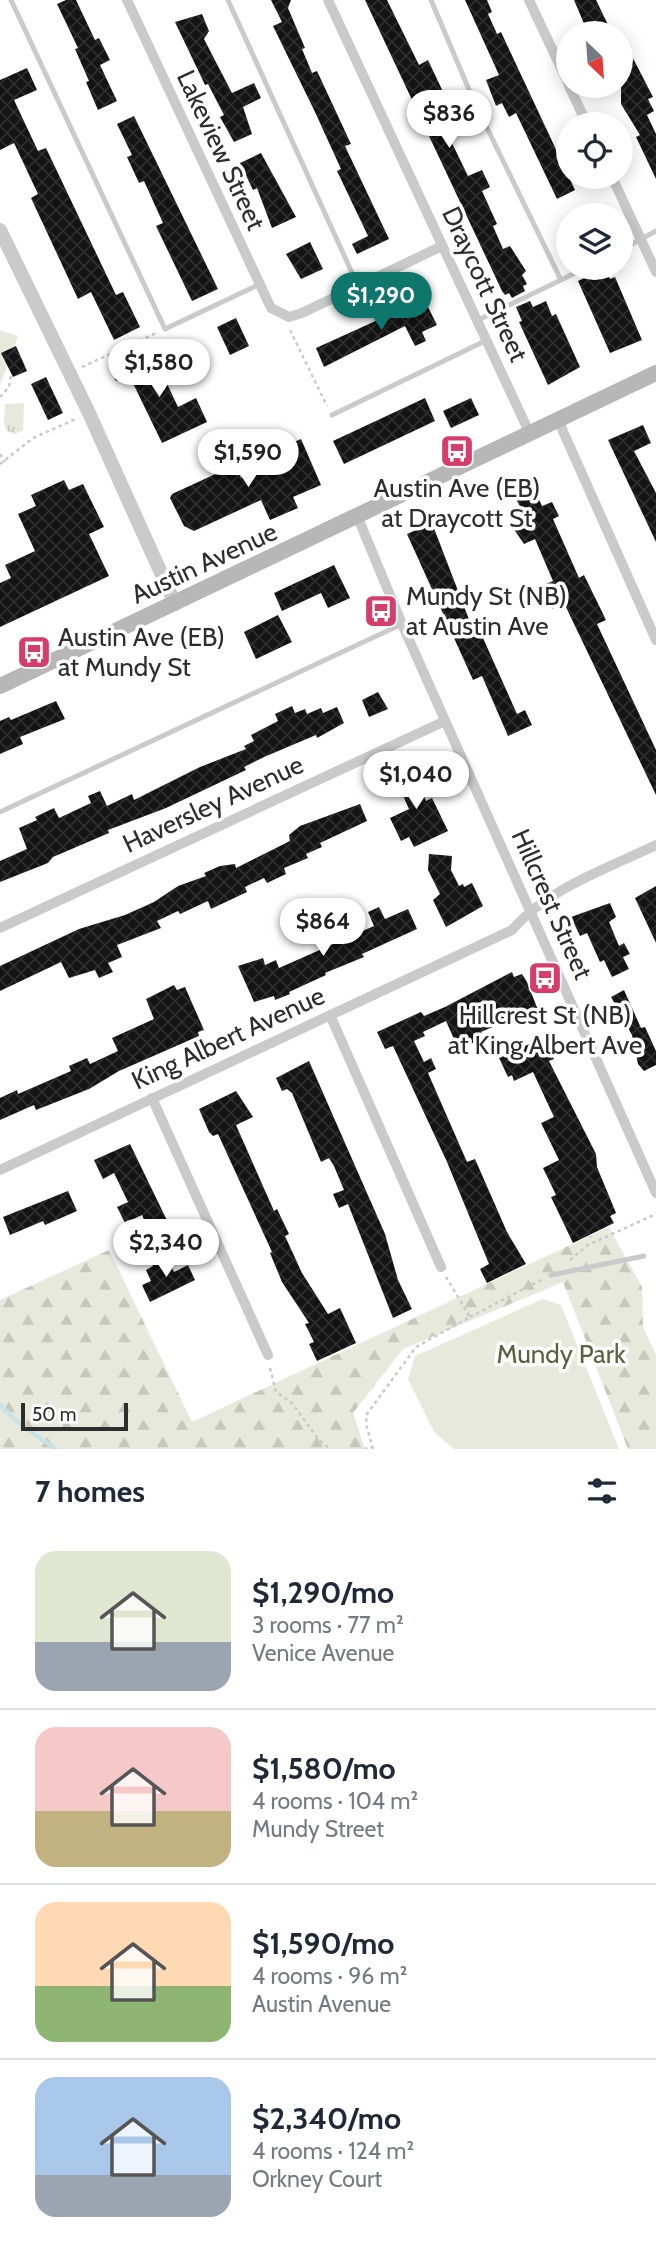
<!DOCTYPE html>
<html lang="en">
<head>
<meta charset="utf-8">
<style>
	:root { --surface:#fff; --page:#f6f6f7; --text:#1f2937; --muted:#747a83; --line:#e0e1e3; --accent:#0f766e }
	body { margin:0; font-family:Cabin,sans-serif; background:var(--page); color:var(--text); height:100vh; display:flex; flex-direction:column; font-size:26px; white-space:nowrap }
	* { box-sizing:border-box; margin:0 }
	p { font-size:23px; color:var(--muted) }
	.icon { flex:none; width:38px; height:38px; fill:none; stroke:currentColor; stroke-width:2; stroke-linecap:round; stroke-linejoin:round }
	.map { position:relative; height:1449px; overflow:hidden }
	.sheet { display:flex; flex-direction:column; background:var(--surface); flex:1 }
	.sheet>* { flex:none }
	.needle { width:46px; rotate:155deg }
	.fabs { position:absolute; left:556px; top:21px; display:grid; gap:14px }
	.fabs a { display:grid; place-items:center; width:77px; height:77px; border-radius:50%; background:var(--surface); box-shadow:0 4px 18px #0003; font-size:35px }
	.scale { position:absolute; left:21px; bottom:18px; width:107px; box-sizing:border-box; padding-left:7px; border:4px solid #2d2d2d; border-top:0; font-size:19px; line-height:24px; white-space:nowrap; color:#2d2d2d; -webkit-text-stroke:5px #fff; paint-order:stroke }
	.price { position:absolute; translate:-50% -60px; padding:0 16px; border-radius:24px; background:#fff; color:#222; font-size:23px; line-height:46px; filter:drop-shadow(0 2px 4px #0008) }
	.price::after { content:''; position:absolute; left:50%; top:42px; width:21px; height:16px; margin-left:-10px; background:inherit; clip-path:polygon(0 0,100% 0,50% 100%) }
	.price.current { background:var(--accent); color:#fff }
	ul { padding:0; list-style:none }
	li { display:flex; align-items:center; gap:21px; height:175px; padding:0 35px }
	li+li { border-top:2px solid var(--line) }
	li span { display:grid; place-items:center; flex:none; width:196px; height:140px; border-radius:21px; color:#555 }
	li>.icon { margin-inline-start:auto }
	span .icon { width:84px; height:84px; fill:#fffc; stroke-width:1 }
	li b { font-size:30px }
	h2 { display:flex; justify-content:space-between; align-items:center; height:84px; padding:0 35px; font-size:30px }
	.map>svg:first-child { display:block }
	.grass { fill:url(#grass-tufts) }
	.forest { fill:url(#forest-firs) }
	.garden { fill:#e6e9db }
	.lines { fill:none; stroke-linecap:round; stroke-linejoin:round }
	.stream { stroke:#c9e2e7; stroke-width:4.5 }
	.building { fill:url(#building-cross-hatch) }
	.path { stroke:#cacaca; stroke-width:2.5; stroke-dasharray:3.5 3.5; stroke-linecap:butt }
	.service { stroke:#cacaca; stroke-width:5 }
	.minor { stroke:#cacaca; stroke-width:10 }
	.tertiary { stroke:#cacaca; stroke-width:14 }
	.secondary { stroke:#b7b7b7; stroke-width:16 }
	.labels { text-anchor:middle; stroke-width:7; stroke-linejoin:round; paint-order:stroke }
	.street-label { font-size:26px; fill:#2d2d2d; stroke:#fff }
	.poi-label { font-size:26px; fill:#2d2d2d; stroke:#fff }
	.park-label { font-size:26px; fill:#58643f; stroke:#fff }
</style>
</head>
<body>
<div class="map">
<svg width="656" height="1449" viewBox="0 0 656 1449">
	<defs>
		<pattern id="grass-tufts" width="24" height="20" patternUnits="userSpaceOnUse" patternTransform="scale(1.75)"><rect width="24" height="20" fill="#e6e9db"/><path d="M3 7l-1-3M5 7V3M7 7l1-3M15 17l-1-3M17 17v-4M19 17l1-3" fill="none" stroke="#c6c8bc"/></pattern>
		<pattern id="forest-firs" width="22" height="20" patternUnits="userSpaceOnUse" patternTransform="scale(1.75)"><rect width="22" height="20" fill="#e6e9db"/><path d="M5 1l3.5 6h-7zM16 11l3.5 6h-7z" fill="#c6c8bc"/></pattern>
		<pattern id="building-cross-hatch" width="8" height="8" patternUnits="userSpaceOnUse" patternTransform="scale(1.75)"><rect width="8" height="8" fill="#141414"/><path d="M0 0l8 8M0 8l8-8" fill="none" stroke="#2e2e2e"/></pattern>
	</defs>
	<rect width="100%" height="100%" fill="#fff"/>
	<polygon class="grass" points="24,403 23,430 15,434 7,431 4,424 5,404"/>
	<polygon class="forest" points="609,1227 642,1287 643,1327 656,1355 656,1449 628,1449 563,1282 403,1349 353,1413 365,1449 0,1449 0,1300 109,1250 192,1422"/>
	<g class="garden">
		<polygon points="0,330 18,336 0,385"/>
		<polygon points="543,1299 561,1305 619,1449 454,1449 434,1432 408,1379 415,1356"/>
	</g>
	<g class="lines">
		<polyline class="stream" points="0,1405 21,1425 56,1449"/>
	</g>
	<g class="building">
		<polygon points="66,0 76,0 95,40 99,38 110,60 100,65 117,101 98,110 86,82 89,81 75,49 78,48 57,4"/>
		<polygon points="271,0 291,0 288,8 305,48 302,49 312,73 317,71 351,144 345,146 389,239 357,254 352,244 368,236 337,171 341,169 315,112 273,26 282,22"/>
		<polygon points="365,0 387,0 419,65 428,60 445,96 432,102 468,176 482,170 490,187 482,191 497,224 493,226 503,249 510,246 526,271 522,275 527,284 523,286 525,291 512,298 509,293 505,295 502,291"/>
		<polygon points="465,0 487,0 492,12 488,14 497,34 501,32 575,190 557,199 516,113 509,117 502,103 496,106 486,80 499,75"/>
		<polygon points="574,0 596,0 612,33 588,33"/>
		<polygon points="202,14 209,31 204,39 232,93 254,83 261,98 243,107 252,134 234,142 220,117 224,115 208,84 205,85 175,22"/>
		<polygon points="621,35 653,97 648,99 654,111 647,115 656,134 656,179 636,137 640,135 621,104"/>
		<polygon points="27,68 37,90 14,100 38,151 46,148 116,295 123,292 140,327 114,340 91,292 78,299 31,198 38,194 14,143 0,150 0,80"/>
		<polygon points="134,116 218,289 192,301 156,226 163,223 144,181 139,183 127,157 132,155 117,124"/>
		<polygon points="261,153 296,217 272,228 257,188 253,190 240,163"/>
		<polygon points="310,242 323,269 301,279 286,254"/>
		<polygon points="605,268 610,279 615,277 642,340 610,353 578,281"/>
		<polygon points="424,299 437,325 422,332 426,341 415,346 405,326 324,367 316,348"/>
		<polygon points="530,301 533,307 546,301 552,316 556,314 580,367 548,385 519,322 522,321 516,307"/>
		<polygon points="236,318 249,346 230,355 217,327"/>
		<polygon points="16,346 27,371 13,377 1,353"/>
		<polygon points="140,352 151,375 161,371 178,407 196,398 207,422 162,443 129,375 116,381 109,366"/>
		<polygon points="46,377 63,413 48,420 31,384"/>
		<polygon points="425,398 435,421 344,464 333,441"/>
		<polygon points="471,398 479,415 451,428 443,411"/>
		<polygon points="643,425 651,443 634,451 656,493 656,542 608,440"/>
		<polygon points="301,439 321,485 293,497 298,508 270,520 261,500 194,531 184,526 170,498 172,494 235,465 241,478 278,462 274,451"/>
		<polygon points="529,478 542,506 552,502 559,516 553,519 579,578 584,575 606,620 597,624 656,750 656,795 564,603 552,609 541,586 553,581 535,539 524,544 509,522 524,515 510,486"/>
		<polygon points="64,480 69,490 83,484 104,527 89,534 109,576 0,627 0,583 11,578 5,565 35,551 18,514 36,506 31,495"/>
		<polygon points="432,523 470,622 480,617 488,636 483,638 517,714 525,710 532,725 508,736 482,676 473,680 407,534"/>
		<polygon points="334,565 350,598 328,608 321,593 282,611 274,593"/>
		<polygon points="278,615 292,642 256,659 244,632"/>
		<polygon points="378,692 388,709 369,717 362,700"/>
		<polygon points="56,701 65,719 20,737 23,744 0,754 0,721 9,717 11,720"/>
		<polygon points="292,706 295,713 305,709 307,714 321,708 323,713 337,707 344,723 317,738 316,735 264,757 244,767 246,770 166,808 108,830 109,833 53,857 48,863 0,882 0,861 27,849 19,828 37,820 35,817 54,808 59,818 91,803 88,796 100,791 107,806 132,794 134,800 200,767 246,749 244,746 254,741 251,735 278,721 275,714"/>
		<polygon points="409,764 426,801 432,798 448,831 414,847 409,837 401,841 390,818 409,809 392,771"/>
		<polygon points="360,804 367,821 320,843 322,847 306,854 308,858 284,868 286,874 267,883 264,878 245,887 247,892 211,909 208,901 180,914 178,911 157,921 161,928 117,945 122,957 108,963 113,972 99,978 95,970 69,978 61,962 0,991 0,966 79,929 125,915 154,902 178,886 206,876 204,873 220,866 235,864 236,868 290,841 289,835 300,826"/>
		<polygon points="429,854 452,856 451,870 459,886 463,884 464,887 472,883 483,906 446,927 433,900 440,894 428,870"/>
		<polygon points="656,886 656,943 635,898"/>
		<polygon points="610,903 616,917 609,922 619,946 624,943 630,954 623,957 629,969 612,977 604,960 600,962 587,933 580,936 571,917"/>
		<polygon points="379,907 385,919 408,909 417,929 362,954 364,957 325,973 326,975 289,992 290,994 275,1000 274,996 254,1002 238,966 263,958 265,965 276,960 279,968 374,926 368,912"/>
		<polygon points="512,972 514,977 522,974 527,982 540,1015 521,1023 518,1016 481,1032 484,1039 458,1048 446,1021 423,1032 425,1036 414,1041 424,1062 431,1058 436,1069 428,1073 467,1162 475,1159 507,1232 526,1264 487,1283 480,1269 489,1264 447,1162 393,1046 385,1049 377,1032 421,1012 424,1016 445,1007"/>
		<polygon points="174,985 177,990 185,987 204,1030 198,1032 199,1036 119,1071 89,1089 36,1110 34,1105 0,1120 0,1098 17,1090 18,1094 71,1071 69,1066 87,1058 90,1064 118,1051 112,1038 154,1019 146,999"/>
		<polygon points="624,990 641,1028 645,1027 656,1051 656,1065 644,1071 638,1064 632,1035 611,997"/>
		<polygon points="540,1039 545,1050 549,1048 554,1059 549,1061 596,1154 597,1167 616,1213 610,1216 614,1223 573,1243 551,1197 556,1195 543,1168 559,1160 541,1123 554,1117 533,1072 514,1081 512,1075 508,1077 499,1058"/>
		<polygon points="309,1061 385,1234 398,1280 412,1309 393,1318 348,1204 339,1208 333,1194 344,1190 334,1166 329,1158 321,1162 292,1093 287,1089 282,1091 276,1078"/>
		<polygon points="236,1091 253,1117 236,1125 274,1211 277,1209 289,1234 285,1236 302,1273 328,1314 340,1308 356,1343 317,1361 309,1344 314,1342 305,1324 309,1323 282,1282 270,1253 272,1252 218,1134 213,1136 209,1132 199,1109"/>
		<polygon points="130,1144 176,1239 157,1248 142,1215 125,1223 117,1207 128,1202 114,1173 103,1179 94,1160"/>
		<polygon points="68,1191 77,1211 45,1225 43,1221 10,1235 3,1217"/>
		<polygon points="166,1254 174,1272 188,1265 195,1280 150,1302 142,1285 151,1281 146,1270 153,1266 151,1262"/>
	</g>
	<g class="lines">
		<g class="path">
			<polyline points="290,330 327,406"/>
			<polyline points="82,367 156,333"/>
			<polyline points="0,397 9,387 11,376"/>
			<polyline points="0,454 5,462"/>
			<polyline points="0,464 33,438 78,418"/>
			<polyline points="570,1260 588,1245 656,1214"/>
			<polyline points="470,1317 541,1280"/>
			<polyline points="270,1368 276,1392 292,1403 319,1440 330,1449"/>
			<polyline points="364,1449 372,1447"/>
			<polyline points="373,1449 366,1424 367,1414 416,1347 470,1317 446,1277"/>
		</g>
		<g class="service">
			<polyline points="11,0 165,329 258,285"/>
			<polyline points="228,0 358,286"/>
			<polyline points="431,0 473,99 561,280 476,321"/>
			<polyline points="621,250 656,231"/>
			<polyline points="561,280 585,268"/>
			<polyline points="332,415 485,341"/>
			<polyline points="0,812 402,624"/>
			<polyline points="551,1275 644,1256"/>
		</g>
		<g class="minor">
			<polyline points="127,0 271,308 289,317 302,313 442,246"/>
			<polyline points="328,0 530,434"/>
			<polyline points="529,0 569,85"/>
			<polyline points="569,86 587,124"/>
			<polyline points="612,177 656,272"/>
			<polyline points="558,420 656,640"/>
			<polyline points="358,518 402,624 656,1193"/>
			<polyline points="0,928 445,721"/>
			<polyline points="330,1015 441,1267"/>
			<polyline points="152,1098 268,1355"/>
			<path d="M 0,1170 L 512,930 C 548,888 607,869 656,845"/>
		</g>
		<polyline class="tertiary" points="0,230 89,413 175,604"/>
		<polyline class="secondary" points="0,686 656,373"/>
	</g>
	<defs>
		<g id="bus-square" transform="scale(1.75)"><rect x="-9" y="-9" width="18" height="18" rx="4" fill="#d53e6a" stroke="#fff"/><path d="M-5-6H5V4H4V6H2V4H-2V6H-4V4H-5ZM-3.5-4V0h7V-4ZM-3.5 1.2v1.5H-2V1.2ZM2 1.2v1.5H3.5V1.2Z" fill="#fff"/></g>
	</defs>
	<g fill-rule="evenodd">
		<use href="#bus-square" x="457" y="451"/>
		<use href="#bus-square" x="381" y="611"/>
		<use href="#bus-square" x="34" y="652"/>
		<use href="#bus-square" x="545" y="978"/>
	</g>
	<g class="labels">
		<g class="street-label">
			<text transform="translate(221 150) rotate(65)" y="9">Lakeview Street</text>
			<text transform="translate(485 284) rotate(65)" y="9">Draycott Street</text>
			<text transform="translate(204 563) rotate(-25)" y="9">Austin Avenue</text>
			<text transform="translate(213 804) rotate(-25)" y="9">Haversley Avenue</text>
			<text transform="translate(552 904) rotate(66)" y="9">Hillcrest Street</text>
			<text transform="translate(228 1038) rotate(-25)" y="9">King Albert Avenue</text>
		</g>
		<g class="poi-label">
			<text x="457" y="497">Austin Ave (EB)<tspan x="457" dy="30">at Draycott St</tspan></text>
			<text x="406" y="605" text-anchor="start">Mundy St (NB)<tspan x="406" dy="30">at Austin Ave</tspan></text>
			<text x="58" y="646" text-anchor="start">Austin Ave (EB)<tspan x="58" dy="30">at Mundy St</tspan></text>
			<text x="545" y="1024">Hillcrest St (NB)<tspan x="545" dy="30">at King Albert Ave</tspan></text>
		</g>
		<g class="park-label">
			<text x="561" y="1363">Mundy Park</text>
		</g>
	</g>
</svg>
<div class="fabs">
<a><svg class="needle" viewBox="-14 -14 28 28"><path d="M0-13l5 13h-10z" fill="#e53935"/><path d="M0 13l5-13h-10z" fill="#747a83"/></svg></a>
<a><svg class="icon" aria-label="locate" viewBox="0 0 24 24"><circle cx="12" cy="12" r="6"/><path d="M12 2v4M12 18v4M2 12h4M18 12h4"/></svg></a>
<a><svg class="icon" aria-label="layers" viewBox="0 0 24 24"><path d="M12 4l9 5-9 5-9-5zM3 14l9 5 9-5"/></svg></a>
</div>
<div class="scale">50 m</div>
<b class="price" style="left:449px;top:150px">$836</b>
<b class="price current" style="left:381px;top:332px">$1,290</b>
<b class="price" style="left:159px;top:399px">$1,580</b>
<b class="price" style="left:248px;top:489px">$1,590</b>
<b class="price" style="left:416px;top:811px">$1,040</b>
<b class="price" style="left:323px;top:958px">$864</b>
<b class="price" style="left:166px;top:1279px">$2,340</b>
</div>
<section class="sheet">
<h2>7 homes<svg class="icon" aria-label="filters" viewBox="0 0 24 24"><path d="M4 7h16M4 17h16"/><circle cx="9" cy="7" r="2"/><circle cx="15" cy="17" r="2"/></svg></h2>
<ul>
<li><span style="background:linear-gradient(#dfe7d0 65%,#9aa5b1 0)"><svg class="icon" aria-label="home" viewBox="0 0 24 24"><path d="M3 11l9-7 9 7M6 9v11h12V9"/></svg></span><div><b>$1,290/mo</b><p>3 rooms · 77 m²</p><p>Venice Avenue</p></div></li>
<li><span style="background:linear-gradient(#f6c9c9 60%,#c2b280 0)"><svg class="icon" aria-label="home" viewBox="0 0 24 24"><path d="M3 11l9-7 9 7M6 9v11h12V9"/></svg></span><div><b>$1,580/mo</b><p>4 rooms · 104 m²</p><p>Mundy Street</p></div></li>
<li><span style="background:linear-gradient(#ffd9b3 60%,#8fb573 0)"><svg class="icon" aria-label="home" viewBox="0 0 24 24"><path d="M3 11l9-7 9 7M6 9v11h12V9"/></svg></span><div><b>$1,590/mo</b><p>4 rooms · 96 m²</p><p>Austin Avenue</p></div></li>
<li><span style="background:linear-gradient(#a9c7e8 70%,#9aa5b1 0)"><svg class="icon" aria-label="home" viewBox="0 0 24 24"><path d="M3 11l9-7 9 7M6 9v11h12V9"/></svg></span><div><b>$2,340/mo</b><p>4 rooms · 124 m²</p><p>Orkney Court</p></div></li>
</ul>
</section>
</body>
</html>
